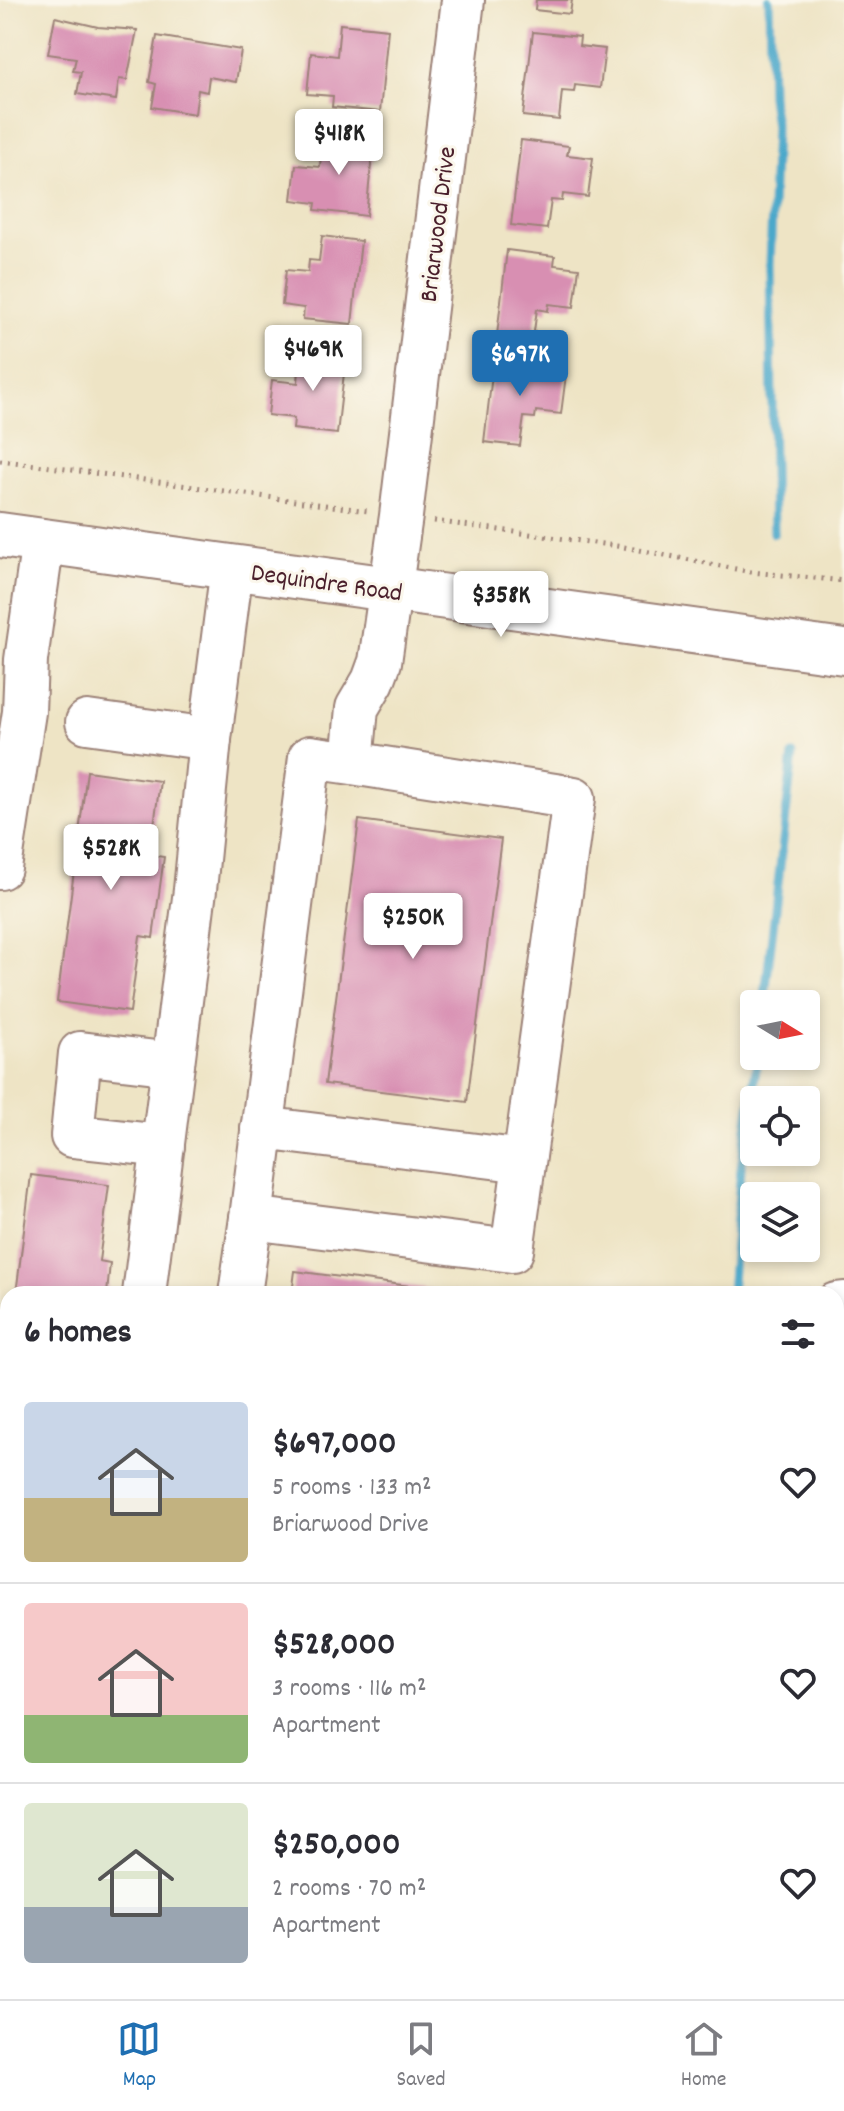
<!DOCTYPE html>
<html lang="en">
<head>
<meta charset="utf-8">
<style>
	:root { --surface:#fff; --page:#f7f7f7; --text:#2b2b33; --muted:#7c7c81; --line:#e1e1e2; --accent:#1f6fb2 }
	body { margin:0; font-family:Dekko,sans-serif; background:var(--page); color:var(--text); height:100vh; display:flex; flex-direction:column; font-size:30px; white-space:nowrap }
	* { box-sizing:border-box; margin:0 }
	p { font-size:26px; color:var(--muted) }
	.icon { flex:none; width:44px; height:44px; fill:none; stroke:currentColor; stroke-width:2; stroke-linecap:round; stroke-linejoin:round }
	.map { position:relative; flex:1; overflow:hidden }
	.details { position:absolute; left:0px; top:1286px; width:844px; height:714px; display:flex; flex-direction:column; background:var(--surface); border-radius:24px 24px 0 0; box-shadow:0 4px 12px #0003 }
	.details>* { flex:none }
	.needle { width:52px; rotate:100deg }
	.fabs { position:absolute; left:740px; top:990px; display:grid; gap:16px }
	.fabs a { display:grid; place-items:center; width:80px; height:80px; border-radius:8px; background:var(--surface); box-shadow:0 4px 12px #0003; font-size:40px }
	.price { position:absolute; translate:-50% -68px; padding:0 18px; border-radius:8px; background:#fff; color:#222; font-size:26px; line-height:52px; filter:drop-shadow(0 2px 4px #0008) }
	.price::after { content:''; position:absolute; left:50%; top:48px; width:24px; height:18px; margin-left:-12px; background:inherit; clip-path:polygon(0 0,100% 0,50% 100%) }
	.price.on { background:var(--accent); color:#fff }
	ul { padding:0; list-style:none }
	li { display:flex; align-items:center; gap:24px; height:200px; padding:0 24px }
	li+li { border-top:2px solid var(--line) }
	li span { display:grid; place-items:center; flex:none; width:224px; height:160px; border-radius:8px; color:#555 }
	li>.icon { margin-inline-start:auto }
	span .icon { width:96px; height:96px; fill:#fffc; stroke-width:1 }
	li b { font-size:34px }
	h2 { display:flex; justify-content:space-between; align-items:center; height:96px; padding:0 24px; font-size:34px }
	.tab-bar { display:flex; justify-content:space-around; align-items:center; height:112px; border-top:2px solid var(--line); background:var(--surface); font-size:22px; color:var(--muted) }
	.tab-bar a { display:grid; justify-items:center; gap:4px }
	.tab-bar .on { color:var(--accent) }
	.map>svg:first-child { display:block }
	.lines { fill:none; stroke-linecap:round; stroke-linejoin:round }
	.stream { stroke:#4ba8ca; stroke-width:9 }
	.building { fill:#d88fb2 }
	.minor-casing { stroke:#9c8278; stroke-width:46 }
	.major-casing { stroke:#9c8278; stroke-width:48 }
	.path { stroke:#9c8278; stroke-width:5; stroke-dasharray:2 6; stroke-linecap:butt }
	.minor { stroke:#fff; stroke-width:42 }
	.major { stroke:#fff; stroke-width:44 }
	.labels { text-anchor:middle; stroke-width:6; stroke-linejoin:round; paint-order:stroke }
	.street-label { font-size:26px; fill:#4a1f2b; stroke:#fbf7ec }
</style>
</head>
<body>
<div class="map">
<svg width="844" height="1999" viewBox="0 0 844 1999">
	<rect width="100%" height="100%" fill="#fbf7ec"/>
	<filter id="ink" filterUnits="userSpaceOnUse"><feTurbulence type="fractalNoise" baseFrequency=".0125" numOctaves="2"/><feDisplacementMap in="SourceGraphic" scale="16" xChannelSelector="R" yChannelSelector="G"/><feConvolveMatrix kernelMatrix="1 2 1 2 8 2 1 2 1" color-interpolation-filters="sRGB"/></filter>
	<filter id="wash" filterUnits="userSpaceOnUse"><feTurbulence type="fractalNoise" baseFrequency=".006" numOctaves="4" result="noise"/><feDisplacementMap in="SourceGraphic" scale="32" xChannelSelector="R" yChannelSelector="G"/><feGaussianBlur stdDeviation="1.8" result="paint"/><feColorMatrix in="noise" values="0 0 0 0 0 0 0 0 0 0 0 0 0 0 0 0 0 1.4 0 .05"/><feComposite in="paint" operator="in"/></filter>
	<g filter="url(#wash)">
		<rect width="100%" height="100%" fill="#eee4c5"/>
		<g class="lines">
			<g class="stream">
				<polyline points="769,0 771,96 775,126 770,265 774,533"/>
				<polyline points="764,1004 793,755"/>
				<polyline points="731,1294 741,1168 758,1056"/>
				<polyline points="30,1999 37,1992"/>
			</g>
		</g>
		<g id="blocks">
			<g class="building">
				<polygon points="536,0 572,0 570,14 535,10"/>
				<polygon points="55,17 98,27 137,30 127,80 119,79 116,100 77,94 81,72 73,71 76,58 48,54"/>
				<polygon points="340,24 388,29 380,112 332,107 333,96 307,94 311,53 337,56"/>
				<polygon points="533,32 580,37 579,46 605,49 600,88 575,85 574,92 562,91 559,120 523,116"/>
				<polygon points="157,36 241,50 236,82 209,77 207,92 198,90 195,114 152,107 156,84 149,82"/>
				<polygon points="338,130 374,134 366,216 315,210 316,203 292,200 296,165 320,167 321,154 336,156"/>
				<polygon points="521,140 569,146 567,155 593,158 588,197 563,194 562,201 551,200 547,229 511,225"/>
				<polygon points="322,236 361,241 352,324 303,319 304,308 282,305 286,270 308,272 309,260 319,261"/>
				<polygon points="507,250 555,256 554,265 579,268 574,307 549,304 548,311 537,309 533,339 497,335"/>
				<polygon points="314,344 347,347 337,434 293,429 294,418 268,415 272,380 298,383 299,369 311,371"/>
				<polygon points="494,358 541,363 540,372 566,375 561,414 536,411 535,418 524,417 520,446 484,442"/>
				<polygon points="87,771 160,781 150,855 164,857 153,938 140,936 130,1012 57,1002"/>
				<polygon points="359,820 501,839 467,1102 325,1084"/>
				<polygon points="31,1175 109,1185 99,1261 110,1263 107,1294 16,1294"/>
				<polygon points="295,1271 455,1292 455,1294 292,1294"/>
				<polygon points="6,1371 8,1372 8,1410 1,1409"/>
				<polygon points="0,1745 8,1746 8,1776 0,1775"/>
			</g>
		</g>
	</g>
	<g filter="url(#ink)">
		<use href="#blocks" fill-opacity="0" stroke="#9c8278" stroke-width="2"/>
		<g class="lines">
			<g class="minor-casing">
				<g id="minor">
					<polyline points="87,722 210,739"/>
					<polyline points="352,763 310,757 251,1218 512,1251 574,798 352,763 357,708 373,681 380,662 401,516 463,0"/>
					<polyline points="0,868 24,712 26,660 43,541"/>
					<polyline points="262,1128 524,1161"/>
					<polyline points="163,1146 72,1136 80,1053 173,1064"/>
					<polyline points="144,1294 195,890 210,739 232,567"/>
					<polyline points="240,1294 251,1218"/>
					<polyline points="836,1304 844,1303"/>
					<polyline points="836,1380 844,1381"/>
					<polyline points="0,1455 8,1456"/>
					<polyline points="836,1829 844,1831"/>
				</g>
			</g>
			<g class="major-casing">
				<polyline id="major" points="0,535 844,652"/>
			</g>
			<g class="path">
				<polyline points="0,460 368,511"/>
				<polyline points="434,521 624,547 751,572 844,581"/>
			</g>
			<use href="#minor" class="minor"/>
			<use href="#major" class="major"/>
		</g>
	</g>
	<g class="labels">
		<g class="street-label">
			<text transform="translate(436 224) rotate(-83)" y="9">Briarwood Drive</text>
			<text transform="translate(327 581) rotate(8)" y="9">Dequindre Road</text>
		</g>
	</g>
</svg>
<div class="fabs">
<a><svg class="needle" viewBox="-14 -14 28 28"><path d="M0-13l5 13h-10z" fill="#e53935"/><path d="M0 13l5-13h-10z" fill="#7c7c81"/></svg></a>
<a><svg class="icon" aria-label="locate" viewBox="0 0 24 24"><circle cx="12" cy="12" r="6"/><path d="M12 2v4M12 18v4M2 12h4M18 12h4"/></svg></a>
<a><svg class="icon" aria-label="layers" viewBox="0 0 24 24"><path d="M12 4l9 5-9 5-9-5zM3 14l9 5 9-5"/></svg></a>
</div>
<b class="price" style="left:339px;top:177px">$418K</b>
<b class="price" style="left:313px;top:393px">$469K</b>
<b class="price on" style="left:520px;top:398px">$697K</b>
<b class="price" style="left:501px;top:639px">$358K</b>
<b class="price" style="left:111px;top:892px">$528K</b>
<b class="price" style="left:413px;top:961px">$250K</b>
<section class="details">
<h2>6 homes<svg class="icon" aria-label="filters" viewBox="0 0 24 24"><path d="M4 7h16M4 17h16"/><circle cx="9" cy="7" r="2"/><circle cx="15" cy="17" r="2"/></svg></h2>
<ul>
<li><span style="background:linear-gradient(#c9d6e8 60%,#c2b280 0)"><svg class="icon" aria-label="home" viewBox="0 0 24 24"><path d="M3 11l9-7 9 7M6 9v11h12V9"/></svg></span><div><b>$697,000</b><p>5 rooms · 133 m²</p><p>Briarwood Drive</p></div><svg class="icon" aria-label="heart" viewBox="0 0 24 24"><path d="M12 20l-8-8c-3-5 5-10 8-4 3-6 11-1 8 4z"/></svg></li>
<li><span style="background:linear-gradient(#f6c9c9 70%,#8fb573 0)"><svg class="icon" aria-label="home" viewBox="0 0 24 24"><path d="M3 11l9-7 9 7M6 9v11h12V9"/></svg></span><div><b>$528,000</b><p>3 rooms · 116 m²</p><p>Apartment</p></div><svg class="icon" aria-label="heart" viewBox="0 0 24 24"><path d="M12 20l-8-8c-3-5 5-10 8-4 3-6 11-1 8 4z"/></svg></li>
<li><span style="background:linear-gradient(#dfe7d0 65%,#9aa5b1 0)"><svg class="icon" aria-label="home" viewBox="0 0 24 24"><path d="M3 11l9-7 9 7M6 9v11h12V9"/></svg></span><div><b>$250,000</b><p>2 rooms · 70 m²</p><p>Apartment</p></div><svg class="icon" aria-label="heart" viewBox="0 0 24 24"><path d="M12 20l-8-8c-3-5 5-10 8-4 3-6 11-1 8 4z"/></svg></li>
</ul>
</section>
</div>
<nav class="tab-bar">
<a class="on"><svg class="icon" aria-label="map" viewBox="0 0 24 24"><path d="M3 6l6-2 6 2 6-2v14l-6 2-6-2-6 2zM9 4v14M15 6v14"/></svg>Map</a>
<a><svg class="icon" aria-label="saved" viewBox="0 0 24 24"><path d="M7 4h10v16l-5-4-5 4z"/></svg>Saved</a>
<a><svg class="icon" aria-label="home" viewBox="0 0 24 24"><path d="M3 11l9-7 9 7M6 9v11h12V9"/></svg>Home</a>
</nav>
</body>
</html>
